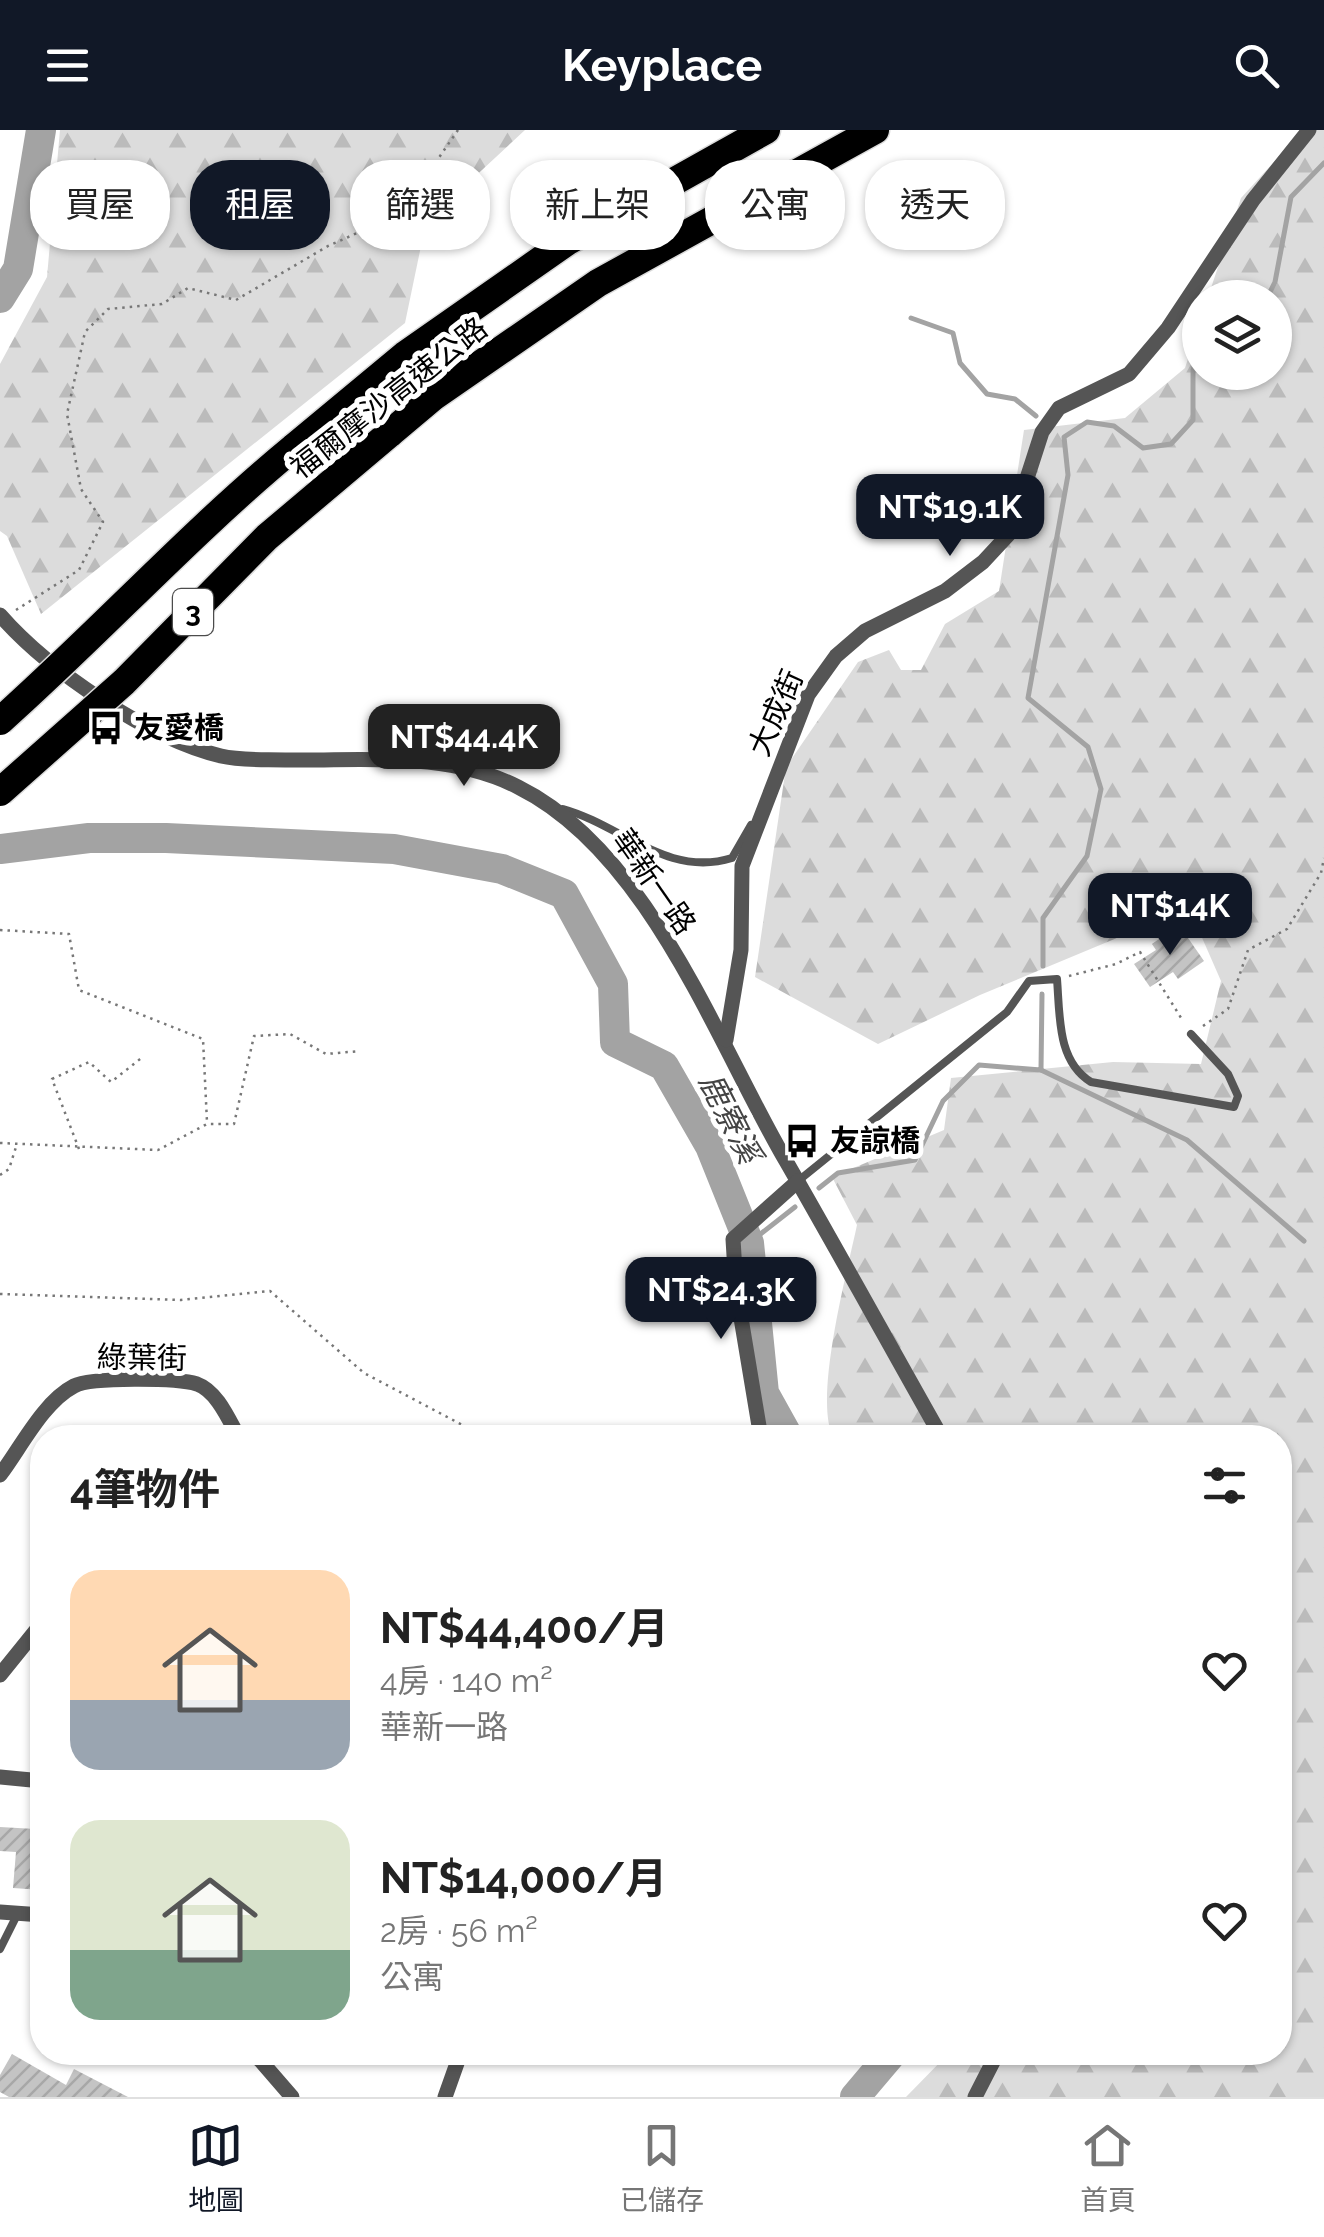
<!DOCTYPE html>
<html lang="zh-TW">
<head>
<meta charset="utf-8">
<style>
	:root { --surface:#fff; --page:#f6f6f6; --text:#222; --muted:#767676; --line:#e0e0e0; --accent:#111827 }
	body { margin:0; font-family:Raleway,"Noto Sans TC",sans-serif; background:var(--page); color:var(--text); height:100vh; display:flex; flex-direction:column; font-size:38px; white-space:nowrap }
	* { box-sizing:border-box; margin:0 }
	p { font-size:32px; color:var(--muted) }
	.icon { flex:none; width:55px; height:55px; fill:none; stroke:currentColor; stroke-width:2; stroke-linecap:round; stroke-linejoin:round }
	.map { position:relative; flex:1; overflow:hidden }
	.drawer { position:absolute; left:30px; top:1295px; width:1262px; height:640px; display:flex; flex-direction:column; background:var(--surface); border-radius:40px; box-shadow:0 2px 8px #0004 }
	.drawer>* { flex:none }
	.top-card { position:absolute; left:30px; top:30px; width:1265px; height:90px; display:flex; gap:20px }
	.fabs { position:absolute; left:1182px; top:150px; display:grid; gap:20px }
	.fabs a { display:grid; place-items:center; width:110px; height:110px; border-radius:50%; background:var(--surface); box-shadow:0 2px 8px #0004; font-size:50px }
	.price { position:absolute; translate:-50% -85px; padding:0 22px; border-radius:20px; background:var(--accent); color:#fff; font-size:32px; line-height:65px; filter:drop-shadow(0 2px 5px #0008) }
	.price::after { content:''; position:absolute; left:50%; top:60px; width:30px; height:22px; margin-left:-15px; background:inherit; clip-path:polygon(0 0,100% 0,50% 100%) }
	.price.active { background:#222; color:#fff }
	ul { padding:0; list-style:none }
	li { display:flex; align-items:center; gap:30px; height:250px; padding:0 40px }
	li span { display:grid; place-items:center; flex:none; width:280px; height:200px; border-radius:30px; color:#555 }
	li>.icon { margin-inline-start:auto }
	span .icon { width:120px; height:120px; fill:#fffc; stroke-width:1 }
	li b { font-size:42px }
	h2 { display:flex; justify-content:space-between; align-items:center; height:120px; padding:0 40px; font-size:42px }
	.pill { padding:0 35px; border-radius:40px; background:var(--surface); box-shadow:0 2px 8px #0004; font-size:35px; line-height:90px }
	.pill.active { background:var(--accent); color:#fff }
	header { display:flex; justify-content:space-between; align-items:center; height:130px; padding:0 40px; background:var(--accent); color:#fff; font-size:45px; font-weight:700 }
	.dock { display:flex; justify-content:space-around; align-items:center; height:140px; border-top:2px solid var(--line); background:var(--surface); font-size:28px; color:var(--muted) }
	.dock a { display:grid; justify-items:center; gap:5px }
	.dock .active { color:var(--accent) }
	.map>svg:first-child { display:block }
	.forest { fill:url(#forest-firs) }
	.lines { fill:none; stroke-linecap:round; stroke-linejoin:round }
	.stream { stroke:#a3a3a3; stroke-width:5 }
	.river { stroke:#a3a3a3; stroke-width:30 }
	.building { fill:url(#building-hatch) }
	.motorway-casing { stroke:#dbdbdb; stroke-width:31 }
	.path { stroke:#777; stroke-width:2.5; stroke-dasharray:2.5 5; stroke-linecap:butt }
	.service { stroke:#555; stroke-width:8 }
	.minor { stroke:#555; stroke-width:15 }
	.motorway { stroke:#000; stroke-width:28 }
	.motorway-bridge-casing { stroke:#dbdbdb; stroke-width:31; stroke-linecap:butt }
	.motorway-bridge { stroke:#000; stroke-width:28 }
	.labels { text-anchor:middle; stroke-width:10; stroke-linejoin:round; paint-order:stroke }
	.shield { fill:#fff; stroke:#4c4c4c; stroke-width:2.5 }
	.shield-label { font-size:28px; font-weight:bold; fill:#000 }
	.street-label { font-size:30px; fill:#000; stroke:#fff }
	.poi-label { font-size:30px; font-weight:bold; fill:#000; stroke:#fff; text-anchor:start }
	.water-label { font-size:32px; font-style:italic; fill:#444; stroke:#fff }
</style>
</head>
<body>
<header><svg class="icon" aria-label="menu" viewBox="0 0 24 24"><path d="M4 6h16M4 12h16M4 18h16"/></svg>Keyplace<svg class="icon" aria-label="search" viewBox="0 0 24 24"><circle cx="10" cy="10" r="6"/><path d="M15 15l6 6"/></svg></header>
<div class="map">
<svg width="1324" height="1967" viewBox="0 0 1324 1967">
	<defs>
		<pattern id="forest-firs" width="22" height="20" patternUnits="userSpaceOnUse" patternTransform="scale(2.5)"><rect width="22" height="20" fill="#dcdcdc"/><path d="M5 1l3.5 6h-7zM16 11l3.5 6h-7z" fill="#bbb"/></pattern>
		<pattern id="building-hatch" width="6" height="6" patternUnits="userSpaceOnUse" patternTransform="scale(2.5)"><rect width="6" height="6" fill="#c4c4c4"/><path d="M-1 1l2-2M0 6l6-6M5 7l2-2" fill="none" stroke="#a7a7a7"/></pattern>
	</defs>
	<rect width="100%" height="100%" fill="#fff"/>
	<g class="forest">
		<polygon points="60,0 525,0 426,92 405,193 41,484 7,406 0,401 0,234 47,147"/>
		<path d="M 1303,0 L 1324,0 L 1324,1967 L 906,1967 L 949,1923 L 1280,1922 L 1280,1308 L 834,1308 C 812,1273 848,1138 857,1095 L 832,1047 L 944,1000 L 951,948 L 1113,932 L 1201,934 L 1221,851 L 1189,778 L 980,865 L 878,914 L 755,847 L 786,637 L 858,532 L 889,520 L 901,540 L 921,540 L 945,494 L 999,461 L 1024,300 L 1125,288 L 1185,238 L 1200,192 L 1200,242 L 1275,242 L 1275,168 L 1208,167 L 1241,68 Z"/>
	</g>
	<g class="lines">
		<g class="stream">
			<polyline points="1267,168 1275,152 1291,67 1324,33"/>
			<polyline points="911,188 953,203 960,233 987,264 1015,269 1036,286"/>
			<polyline points="1043,836 1043,788 1087,726 1101,659 1088,617 1028,568 1068,345 1064,307 1087,292 1114,296 1143,318 1171,314 1193,290 1193,240 1200,222"/>
			<polyline points="1041,940 1187,1010 1304,1111"/>
			<polyline points="819,1058 838,1043 915,1030 943,971 979,935 1041,940 1042,864"/>
			<polyline points="749,1113 795,1077"/>
		</g>
		<g class="river">
			<polyline points="0,168 18,139 41,0"/>
			<polyline points="0,719 89,708 166,708 394,719 502,739 564,764 613,854 615,912 664,936 710,1016 749,1113 764,1263 789,1308"/>
			<polyline points="855,1967 893,1922"/>
		</g>
	</g>
	<g class="building">
		<polygon points="1179,795 1204,831 1178,849 1173,842 1150,857 1134,834 1156,820 1152,814"/>
		<polygon points="0,1697 35,1699 33,1734 42,1735 42,1760 13,1758 16,1722 0,1721"/>
		<polygon points="12,1924 66,1955 74,1939 128,1967 9,1967 0,1962 0,1945"/>
	</g>
	<g class="lines">
		<g class="motorway-casing">
			<g id="motorway">
				<polyline points="389,304 433,267 598,153 875,0"/>
				<polyline points="293,318 405,225 568,111 766,0"/>
			</g>
		</g>
		<g class="path">
			<polyline points="16,480 79,440 103,392 81,359 67,284 85,202 108,179 162,174 188,158 236,170 328,116 400,84 458,0"/>
			<polyline points="0,800 69,804 79,860 203,909 207,992"/>
			<polyline points="1069,846 1116,834 1140,822 1183,891"/>
			<polyline points="1203,896 1228,879 1248,820 1287,799 1321,743 1324,728"/>
			<polyline points="0,1013 158,1020 207,994 234,994 254,906 290,904 326,924 360,921"/>
			<polyline points="79,1019 52,949 89,932 111,952 144,926"/>
			<polyline points="0,1045 9,1039 16,1017"/>
			<polyline points="0,1164 181,1170 270,1161 364,1243 487,1308"/>
		</g>
		<g class="service">
			<path d="M 563,679 C 621,695 667,748 732,728 L 751,695"/>
			<path d="M 798,1051 L 1007,882 L 1029,851 L 1057,849 C 1060,886 1057,931 1091,952 L 1234,977 L 1238,966 L 1228,944 L 1191,904"/>
			<polyline points="0,1819 18,1783"/>
		</g>
		<g class="minor">
			<path d="M 0,485 C 48,540 149,609 221,626 C 242,631 267,629 289,630 C 366,631 447,621 518,657 C 649,722 716,911 786,1031 C 839,1123 890,1216 942,1308"/>
			<polyline points="726,910 741,820 742,736 808,565 836,526 865,501 945,461 983,432 1009,404 1042,302 1059,278 1129,244 1168,198 1253,70 1309,0"/>
			<polyline points="761,1308 736,1158 733,1109 798,1051"/>
			<path d="M 0,1345 C 20,1319 43,1272 74,1256 C 91,1247 177,1248 197,1254 C 217,1261 229,1290 239,1308"/>
			<polyline points="0,1545 42,1493"/>
			<polyline points="0,1647 42,1651"/>
			<polyline points="0,1782 42,1785"/>
			<polyline points="253,1922 292,1967"/>
			<polyline points="445,1967 461,1922"/>
			<polyline points="975,1967 998,1922"/>
		</g>
		<use href="#motorway" class="motorway"/>
		<g class="motorway-bridge-casing">
			<g id="motorway-bridge">
				<path d="M 0,591 C 100,502 190,403 293,318"/>
				<polyline points="0,662 124,552 267,407 389,304"/>
			</g>
		</g>
		<use href="#motorway-bridge" class="motorway-bridge"/>
	</g>
	<defs>
		<g id="bus-bare" transform="scale(2.7)"><path d="M-5-6H5V4H4V6H2V4H-2V6H-4V4H-5ZM-3.5-4V0h7V-4ZM-3.5 1.2v1.5H-2V1.2ZM2 1.2v1.5H3.5V1.2Z" fill="#000" stroke="#fff" stroke-width="2.5" paint-order="stroke"/></g>
	</defs>
	<g fill-rule="evenodd">
		<use href="#bus-bare" x="106" y="598"/>
		<use href="#bus-bare" x="802" y="1011"/>
	</g>
	<g class="labels">
		<rect class="shield" x="173" y="459" width="40" height="46" rx="8"/>
		<g class="shield-label">
			<text x="193" y="492">3</text>
		</g>
		<g class="street-label">
			<text transform="translate(389 268) rotate(-38)" y="10">福爾摩沙高速公路</text>
			<text transform="translate(776 583) rotate(-66)" y="10">大成街</text>
			<text transform="translate(654 752) rotate(55)" y="10">華新一路</text>
			<text transform="translate(142 1228) rotate(1)" y="10">綠葉街</text>
		</g>
		<g class="poi-label">
			<text x="134" y="608">友愛橋</text>
			<text x="830" y="1021">友諒橋</text>
		</g>
		<g class="water-label">
			<text transform="translate(730 988) rotate(63)" y="11">鹿寮溪</text>
		</g>
	</g>
</svg>
<div class="fabs">
<a><svg class="icon" aria-label="layers" viewBox="0 0 24 24"><path d="M12 4l9 5-9 5-9-5zM3 14l9 5 9-5"/></svg></a>
</div>
<b class="price" style="left:950px;top:429px">NT$19.1K</b>
<b class="price active" style="left:464px;top:659px">NT$44.4K</b>
<b class="price" style="left:1170px;top:828px">NT$14K</b>
<b class="price" style="left:721px;top:1212px">NT$24.3K</b>
<div class="top-card">
<a class="pill">買屋</a>
<a class="pill active">租屋</a>
<a class="pill">篩選</a>
<a class="pill">新上架</a>
<a class="pill">公寓</a>
<a class="pill">透天</a>
</div>
<section class="drawer">
<h2>4筆物件<svg class="icon" aria-label="filters" viewBox="0 0 24 24"><path d="M4 7h16M4 17h16"/><circle cx="9" cy="7" r="2"/><circle cx="15" cy="17" r="2"/></svg></h2>
<ul>
<li><span style="background:linear-gradient(#ffd9b3 65%,#9aa5b1 0)"><svg class="icon" aria-label="home" viewBox="0 0 24 24"><path d="M3 11l9-7 9 7M6 9v11h12V9"/></svg></span><div><b>NT$44,400/月</b><p>4房 · 140 m²</p><p>華新一路</p></div><svg class="icon" aria-label="heart" viewBox="0 0 24 24"><path d="M12 20l-8-8c-3-5 5-10 8-4 3-6 11-1 8 4z"/></svg></li>
<li><span style="background:linear-gradient(#dfe7d0 65%,#7fa58c 0)"><svg class="icon" aria-label="home" viewBox="0 0 24 24"><path d="M3 11l9-7 9 7M6 9v11h12V9"/></svg></span><div><b>NT$14,000/月</b><p>2房 · 56 m²</p><p>公寓</p></div><svg class="icon" aria-label="heart" viewBox="0 0 24 24"><path d="M12 20l-8-8c-3-5 5-10 8-4 3-6 11-1 8 4z"/></svg></li>
</ul>
</section>
</div>
<nav class="dock">
<a class="active"><svg class="icon" aria-label="map" viewBox="0 0 24 24"><path d="M3 6l6-2 6 2 6-2v14l-6 2-6-2-6 2zM9 4v14M15 6v14"/></svg>地圖</a>
<a><svg class="icon" aria-label="saved" viewBox="0 0 24 24"><path d="M7 4h10v16l-5-4-5 4z"/></svg>已儲存</a>
<a><svg class="icon" aria-label="home" viewBox="0 0 24 24"><path d="M3 11l9-7 9 7M6 9v11h12V9"/></svg>首頁</a>
</nav>
</body>
</html>
